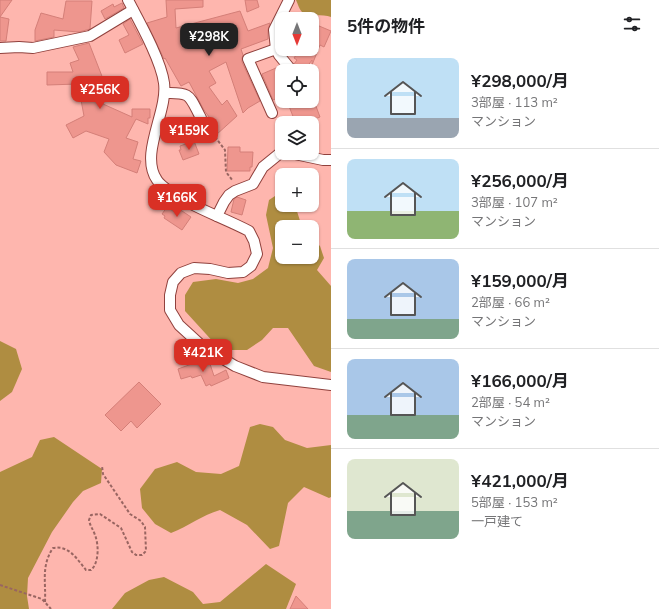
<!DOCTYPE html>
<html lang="ja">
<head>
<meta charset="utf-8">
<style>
	:root { --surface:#fff; --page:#f6f6f6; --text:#202124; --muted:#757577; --line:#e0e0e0; --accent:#d93025 }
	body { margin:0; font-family:Mulish,"Noto Sans JP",sans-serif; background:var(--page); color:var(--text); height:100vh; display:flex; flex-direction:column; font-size:15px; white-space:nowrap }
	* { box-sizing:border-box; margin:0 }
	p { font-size:13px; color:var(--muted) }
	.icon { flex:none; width:22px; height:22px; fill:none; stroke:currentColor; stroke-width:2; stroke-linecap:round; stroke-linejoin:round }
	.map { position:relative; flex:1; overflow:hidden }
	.panel { display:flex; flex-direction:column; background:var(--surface); width:328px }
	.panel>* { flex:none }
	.needle { width:26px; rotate:180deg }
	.controls { position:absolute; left:275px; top:12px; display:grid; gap:8px }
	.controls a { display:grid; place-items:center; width:44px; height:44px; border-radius:8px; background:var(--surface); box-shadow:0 1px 3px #0004; font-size:20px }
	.price { position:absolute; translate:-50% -34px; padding:0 9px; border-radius:8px; background:var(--accent); color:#fff; font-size:13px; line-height:26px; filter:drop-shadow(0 1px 2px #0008) }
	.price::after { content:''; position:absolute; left:50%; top:24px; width:12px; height:9px; margin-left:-6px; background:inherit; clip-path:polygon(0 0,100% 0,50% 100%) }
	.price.on { background:#222; color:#fff }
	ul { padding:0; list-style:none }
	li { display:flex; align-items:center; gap:12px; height:100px; padding:0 16px }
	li+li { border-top:1px solid var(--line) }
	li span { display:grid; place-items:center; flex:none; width:112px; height:80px; border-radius:8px; color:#555 }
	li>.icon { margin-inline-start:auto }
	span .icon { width:48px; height:48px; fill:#fffc; stroke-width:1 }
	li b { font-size:17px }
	h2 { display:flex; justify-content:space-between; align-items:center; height:48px; padding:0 16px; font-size:17px }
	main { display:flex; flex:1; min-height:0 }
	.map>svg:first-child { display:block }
	.forest { fill:#af8d41 }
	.building { fill:#ee968e; stroke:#d47f78 }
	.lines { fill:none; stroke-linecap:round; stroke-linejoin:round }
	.street-casing { stroke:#90413d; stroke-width:12 }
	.path { stroke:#996561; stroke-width:2; stroke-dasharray:3 2; stroke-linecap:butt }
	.street { stroke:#fff; stroke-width:10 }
</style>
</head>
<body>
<main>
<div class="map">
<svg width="331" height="609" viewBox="0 0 331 609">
	<rect width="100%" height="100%" fill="#feb6ae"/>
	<g class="forest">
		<path d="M 296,0 L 331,0 L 331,17 C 323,14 307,16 302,12 C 299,9 298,4 296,0 Z"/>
		<polygon points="281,192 282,192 282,205 295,205 302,227 282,227 282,257 312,257 312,239 320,246 324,258 317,270 331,286 331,372 314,366 288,328 273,328 262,340 247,350 231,350 216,345 185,311 185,295 193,282 216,279 238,283 253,279 268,268 273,248 266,215 269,200"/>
		<polygon points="0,341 16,349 22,369 12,392 0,401"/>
		<path d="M 260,424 L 273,427 L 285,440 L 307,448 L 331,445 L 331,497 L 329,498 L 304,487 L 288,503 L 279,546 L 270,549 L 247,525 L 220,510 C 202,515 189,526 171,533 L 155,524 L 142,508 L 140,489 L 155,469 L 177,462 L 196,472 L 221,474 L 239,466 L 250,427 Z"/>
		<polygon points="54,437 102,469 101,483 83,491 73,502 52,532 28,578 27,596 29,609 0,609 0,472 32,457 40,440"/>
		<polygon points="266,564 296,584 286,609 112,609 125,593 149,580 164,577 193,592 203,604 220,602"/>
	</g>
	<g class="building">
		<polygon points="0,0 12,0 0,17 9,19 6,41 0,41"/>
		<polygon points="166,0 203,0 203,7 175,9 176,28 240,11 248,31 270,23 268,30 268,39 241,49 243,55 242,58 242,62 260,101 248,108 243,113 226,62 209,71 216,83 209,87 222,105 227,100 237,116 216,135 207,125 212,121 204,110 189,82 181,86 165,58 164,59 147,23 167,17"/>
		<polygon points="245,0 257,0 259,7 247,12"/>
		<polygon points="66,1 92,1 90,29 79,32 54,30 54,37 35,41 35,30 41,13 63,19"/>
		<polygon points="122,3 124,8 105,19 101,11 113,4 114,7"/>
		<polygon points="130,19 143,44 125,53 119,40 129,35 123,24"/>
		<polygon points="312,23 331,31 324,47 320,45 312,65 312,60 304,71 295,65 294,64 297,60 294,58 300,49 312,49"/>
		<polygon points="89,43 105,84 102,85 103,104 132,117 132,109 150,109 150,118 148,118 148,124 136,119 126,138 138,142 133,159 141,161 137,173 116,165 104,152 109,139 86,131 73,138 66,125 84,116 78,84 47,85 47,72 73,72 70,63 79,60 73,47"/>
		<polygon points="276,68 282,84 282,96 273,100 262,74"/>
		<polygon points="287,101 314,101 320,117 306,123 301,123 298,117 294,119"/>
		<polygon points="194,141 199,154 183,160 179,150 181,150 180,146"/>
		<polygon points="228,147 240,147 240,152 253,152 252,167 250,167 250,171 227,171"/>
		<polygon points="237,197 246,200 242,215 231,212 234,199"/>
		<polygon points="167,207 176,213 179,209 191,217 182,230 164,218 165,216 162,214"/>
		<polygon points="208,358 214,376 226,370 229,378 211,386 210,384 206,386 201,375 192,378 191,376 181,379 178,369"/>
		<polygon points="139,382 161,404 137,428 131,421 121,431 105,415"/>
		<polygon points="296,596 308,609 290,609"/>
	</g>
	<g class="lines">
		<g class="street-casing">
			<g id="street">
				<path d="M 128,0 C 139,21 161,60 164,83 C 168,112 139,154 157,180 C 160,185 168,190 173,194 C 197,209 224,218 249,231 L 254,241 L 257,254 L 251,266 L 243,272 L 228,273 L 210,269 L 194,268 L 181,273 L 173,282 L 170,295 L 170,310 L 179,325 L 203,347 L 235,366 L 263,377 L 331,385"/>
				<polyline points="289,0 274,30 276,49 279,55 292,71"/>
				<polyline points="0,48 19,47 33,48 90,36 133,10"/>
				<path d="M 165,93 C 192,92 189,96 201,118"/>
				<polyline points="272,113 248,59 276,49"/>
				<polyline points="290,153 323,160 331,160"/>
				<polyline points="217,216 224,202 229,195 235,191 253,184 263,167 279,154 282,153"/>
			</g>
		</g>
		<g class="path">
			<polyline points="206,125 225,150 226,172 233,181"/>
			<polyline points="0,585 42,599 51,609"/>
			<path d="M 45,602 C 46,581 41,566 53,548 C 69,545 77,559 86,570 L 91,570 C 99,563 99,545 95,535 C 93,529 90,526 89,520 L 91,515 L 100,514 L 121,528 L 132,552 L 136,555 L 142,555 L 146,551 L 145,527 L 141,521 L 130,514 L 103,474 L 102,466"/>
		</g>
		<use href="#street" class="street"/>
	</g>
</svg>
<div class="controls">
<a><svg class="needle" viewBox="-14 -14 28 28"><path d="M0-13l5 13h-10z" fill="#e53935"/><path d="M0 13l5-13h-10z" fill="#757577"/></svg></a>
<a><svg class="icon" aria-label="locate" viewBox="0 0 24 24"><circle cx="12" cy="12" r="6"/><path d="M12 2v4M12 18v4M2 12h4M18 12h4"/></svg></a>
<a><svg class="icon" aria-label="layers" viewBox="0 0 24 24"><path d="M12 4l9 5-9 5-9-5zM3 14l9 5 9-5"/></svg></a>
<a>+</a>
<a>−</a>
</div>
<b class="price on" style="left:209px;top:57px">¥298K</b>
<b class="price" style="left:100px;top:110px">¥256K</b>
<b class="price" style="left:189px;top:151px">¥159K</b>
<b class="price" style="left:177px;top:218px">¥166K</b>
<b class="price" style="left:203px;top:373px">¥421K</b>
</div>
<section class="panel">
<h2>5件の物件<svg class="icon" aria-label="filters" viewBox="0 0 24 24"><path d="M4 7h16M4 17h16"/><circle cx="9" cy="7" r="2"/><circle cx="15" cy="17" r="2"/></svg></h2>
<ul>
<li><span style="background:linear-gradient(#bfe0f5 75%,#9aa5b1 0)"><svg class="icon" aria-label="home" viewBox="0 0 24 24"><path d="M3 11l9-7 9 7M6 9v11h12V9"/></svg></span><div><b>¥298,000/月</b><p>3部屋 · 113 m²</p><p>マンション</p></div></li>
<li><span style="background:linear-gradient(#bfe0f5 65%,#8fb573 0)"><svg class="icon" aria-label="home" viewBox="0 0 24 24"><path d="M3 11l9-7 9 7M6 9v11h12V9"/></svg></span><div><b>¥256,000/月</b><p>3部屋 · 107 m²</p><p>マンション</p></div></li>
<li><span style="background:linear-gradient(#a9c7e8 75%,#7fa58c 0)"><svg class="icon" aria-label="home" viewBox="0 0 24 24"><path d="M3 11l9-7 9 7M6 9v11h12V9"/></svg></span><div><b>¥159,000/月</b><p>2部屋 · 66 m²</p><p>マンション</p></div></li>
<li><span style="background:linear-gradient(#a9c7e8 70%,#7fa58c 0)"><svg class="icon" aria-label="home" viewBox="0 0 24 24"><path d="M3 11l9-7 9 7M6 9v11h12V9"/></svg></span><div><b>¥166,000/月</b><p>2部屋 · 54 m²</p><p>マンション</p></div></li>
<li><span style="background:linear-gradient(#dfe7d0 65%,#7fa58c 0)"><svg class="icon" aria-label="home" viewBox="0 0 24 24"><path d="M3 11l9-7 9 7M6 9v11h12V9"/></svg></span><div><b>¥421,000/月</b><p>5部屋 · 153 m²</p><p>一戸建て</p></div></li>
</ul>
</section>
</main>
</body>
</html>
